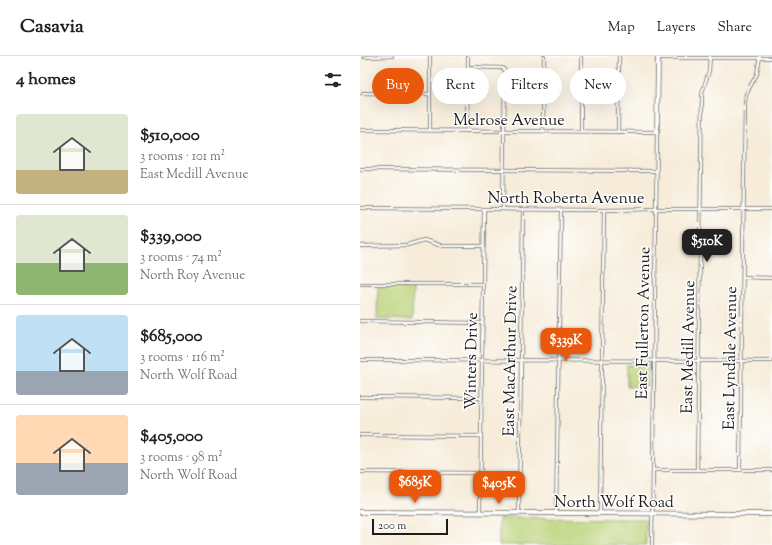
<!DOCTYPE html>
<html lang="en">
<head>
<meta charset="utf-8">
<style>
	:root { --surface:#fff; --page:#f2f2f2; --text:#222; --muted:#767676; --line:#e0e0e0; --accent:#ea580c }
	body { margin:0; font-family:"Sorts Mill Goudy",serif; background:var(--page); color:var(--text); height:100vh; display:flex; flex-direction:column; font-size:15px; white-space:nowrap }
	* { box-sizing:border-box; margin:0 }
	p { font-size:13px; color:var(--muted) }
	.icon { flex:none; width:22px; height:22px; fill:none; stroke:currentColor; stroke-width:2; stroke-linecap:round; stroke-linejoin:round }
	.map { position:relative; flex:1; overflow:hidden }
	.panel { display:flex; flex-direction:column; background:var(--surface); width:360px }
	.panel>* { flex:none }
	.guide { position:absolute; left:12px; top:12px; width:340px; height:36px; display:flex; gap:8px }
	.scale { position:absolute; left:12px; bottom:10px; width:76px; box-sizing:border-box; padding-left:4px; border:2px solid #1c1c1c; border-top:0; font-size:11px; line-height:14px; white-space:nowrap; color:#1c1c1c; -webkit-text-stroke:3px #fff; paint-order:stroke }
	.price { position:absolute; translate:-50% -34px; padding:0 9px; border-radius:8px; background:var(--accent); color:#fff; font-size:13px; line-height:26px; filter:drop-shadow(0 1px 2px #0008) }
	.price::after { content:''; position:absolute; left:50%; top:24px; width:12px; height:9px; margin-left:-6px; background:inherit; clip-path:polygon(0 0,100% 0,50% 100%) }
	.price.active { background:#222; color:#fff }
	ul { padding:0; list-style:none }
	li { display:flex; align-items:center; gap:12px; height:100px; padding:0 16px }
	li+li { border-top:1px solid var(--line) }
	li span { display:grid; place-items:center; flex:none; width:112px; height:80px; border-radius:4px; color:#555 }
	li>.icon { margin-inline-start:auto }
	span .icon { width:48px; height:48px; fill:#fffc; stroke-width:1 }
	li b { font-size:17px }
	h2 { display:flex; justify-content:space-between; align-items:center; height:48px; padding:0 16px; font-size:17px }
	.tag { padding:0 14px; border-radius:18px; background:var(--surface); box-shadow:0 4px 16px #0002; font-size:14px; line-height:36px }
	.tag.active { background:var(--accent); color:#fff }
	header { display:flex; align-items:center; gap:24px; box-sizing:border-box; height:56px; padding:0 20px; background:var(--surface); border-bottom:1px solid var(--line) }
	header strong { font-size:19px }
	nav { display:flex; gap:22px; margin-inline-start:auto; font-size:14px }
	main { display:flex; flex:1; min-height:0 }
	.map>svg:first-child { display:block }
	.green { fill:#bad277; stroke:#6b774a }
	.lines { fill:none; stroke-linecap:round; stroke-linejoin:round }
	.street-casing { stroke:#68655e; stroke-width:4 }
	.secondary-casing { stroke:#68655e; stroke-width:5.5 }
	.street { stroke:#fff; stroke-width:2.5 }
	.secondary { stroke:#fff; stroke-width:4 }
	.labels { text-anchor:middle; stroke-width:3; stroke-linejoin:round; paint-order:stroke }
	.street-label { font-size:16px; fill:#1c1c1c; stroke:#fff }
</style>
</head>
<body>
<header>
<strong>Casavia</strong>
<nav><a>Map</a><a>Layers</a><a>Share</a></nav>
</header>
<main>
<section class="panel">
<h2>4 homes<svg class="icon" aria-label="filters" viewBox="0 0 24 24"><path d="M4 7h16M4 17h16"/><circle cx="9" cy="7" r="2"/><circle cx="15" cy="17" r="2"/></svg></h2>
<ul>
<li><span style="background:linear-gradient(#dfe7d0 70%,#c2b280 0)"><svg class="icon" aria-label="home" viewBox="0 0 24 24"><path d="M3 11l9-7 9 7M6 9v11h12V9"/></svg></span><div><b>$510,000</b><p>3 rooms · 101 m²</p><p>East Medill Avenue</p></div></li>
<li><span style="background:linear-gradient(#dfe7d0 60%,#8fb573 0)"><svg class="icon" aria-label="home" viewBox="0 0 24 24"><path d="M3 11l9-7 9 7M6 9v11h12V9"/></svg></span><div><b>$339,000</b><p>3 rooms · 74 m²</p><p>North Roy Avenue</p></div></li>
<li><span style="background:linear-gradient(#bfe0f5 70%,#9aa5b1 0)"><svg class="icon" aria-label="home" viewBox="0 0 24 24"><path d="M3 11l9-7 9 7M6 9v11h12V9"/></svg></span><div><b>$685,000</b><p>3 rooms · 116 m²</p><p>North Wolf Road</p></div></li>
<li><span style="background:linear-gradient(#ffd9b3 60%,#9aa5b1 0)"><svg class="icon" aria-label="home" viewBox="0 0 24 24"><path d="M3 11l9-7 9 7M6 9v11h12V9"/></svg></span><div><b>$405,000</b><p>3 rooms · 98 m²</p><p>North Wolf Road</p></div></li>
</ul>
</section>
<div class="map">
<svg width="412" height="489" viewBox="0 0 412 489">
	<rect width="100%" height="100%" fill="#fff"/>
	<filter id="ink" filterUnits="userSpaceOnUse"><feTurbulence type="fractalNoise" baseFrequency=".025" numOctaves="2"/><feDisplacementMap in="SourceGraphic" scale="8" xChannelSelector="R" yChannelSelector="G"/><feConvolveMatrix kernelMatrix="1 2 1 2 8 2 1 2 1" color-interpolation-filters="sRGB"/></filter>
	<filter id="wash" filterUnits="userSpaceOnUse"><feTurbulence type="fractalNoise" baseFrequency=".012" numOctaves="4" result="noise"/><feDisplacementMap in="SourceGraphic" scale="16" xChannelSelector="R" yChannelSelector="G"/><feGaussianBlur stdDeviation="0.9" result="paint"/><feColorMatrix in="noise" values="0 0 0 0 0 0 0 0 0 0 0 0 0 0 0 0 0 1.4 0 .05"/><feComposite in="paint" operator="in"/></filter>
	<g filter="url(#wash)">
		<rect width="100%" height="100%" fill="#f6ecd9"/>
		<g class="green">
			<polygon points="18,231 53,232 52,264 17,263"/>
			<rect x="267" y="309" width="21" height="21"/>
			<polygon points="139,462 284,463 286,465 286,489 139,489"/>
		</g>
	</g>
	<g filter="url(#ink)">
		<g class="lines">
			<g class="street-casing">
				<g id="street">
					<polyline points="4,1 32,0"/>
					<polyline points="298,2 412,2"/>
					<polyline points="108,11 143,12 145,15 143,153"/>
					<polyline points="0,37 69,38"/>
					<polyline points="0,74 297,76 292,489"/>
					<polyline points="70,74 70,0"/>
					<polyline points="107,75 108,0"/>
					<polyline points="183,75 184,0"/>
					<polyline points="221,75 221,0"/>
					<polyline points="258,76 259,0"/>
					<polyline points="0,113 296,115"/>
					<polyline points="0,152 244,154 296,153 412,153"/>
					<polyline points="0,190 47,189 64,184 82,190 123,190"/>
					<polyline points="383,221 412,222"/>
					<polyline points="0,228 123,228"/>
					<polyline points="0,265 122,267"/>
					<polyline points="0,304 412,305"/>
					<polyline points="0,341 121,342"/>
					<polyline points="0,379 121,380"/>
					<polyline points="293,414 412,414"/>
					<polyline points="337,414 342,37 349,15 350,0"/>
					<polyline points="380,414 385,46 386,38 397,18 400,0"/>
					<polyline points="0,416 120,417"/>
					<polyline points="120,456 124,153"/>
					<polyline points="159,457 163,153"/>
					<polyline points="196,457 201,154"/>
					<polyline points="240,457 244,154"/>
				</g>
			</g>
			<g class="secondary-casing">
				<g id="secondary">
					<polyline points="297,76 298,0"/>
					<polyline points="0,456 412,458"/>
				</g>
			</g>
			<use href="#street" class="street"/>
			<use href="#secondary" class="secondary"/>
		</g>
	</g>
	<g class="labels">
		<g class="street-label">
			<text x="149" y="69">Melrose Avenue</text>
			<text x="206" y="147">North Roberta Avenue</text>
			<text transform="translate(282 267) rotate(-89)" y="6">East Fullerton Avenue</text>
			<text transform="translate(327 291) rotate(-89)" y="6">East Medill Avenue</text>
			<text transform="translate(369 302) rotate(-89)" y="6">East Lyndale Avenue</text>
			<text transform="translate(110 305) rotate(-89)" y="6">Winters Drive</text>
			<text transform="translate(149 305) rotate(-89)" y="6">East MacArthur Drive</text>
			<text x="254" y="451">North Wolf Road</text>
		</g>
	</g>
</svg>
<div class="scale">200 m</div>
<b class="price active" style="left:347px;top:207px">$510K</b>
<b class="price" style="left:206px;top:306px">$339K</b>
<b class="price" style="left:55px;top:448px">$685K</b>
<b class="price" style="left:139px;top:449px">$405K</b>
<div class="guide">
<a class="tag active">Buy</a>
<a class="tag">Rent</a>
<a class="tag">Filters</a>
<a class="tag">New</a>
</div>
</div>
</main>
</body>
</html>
